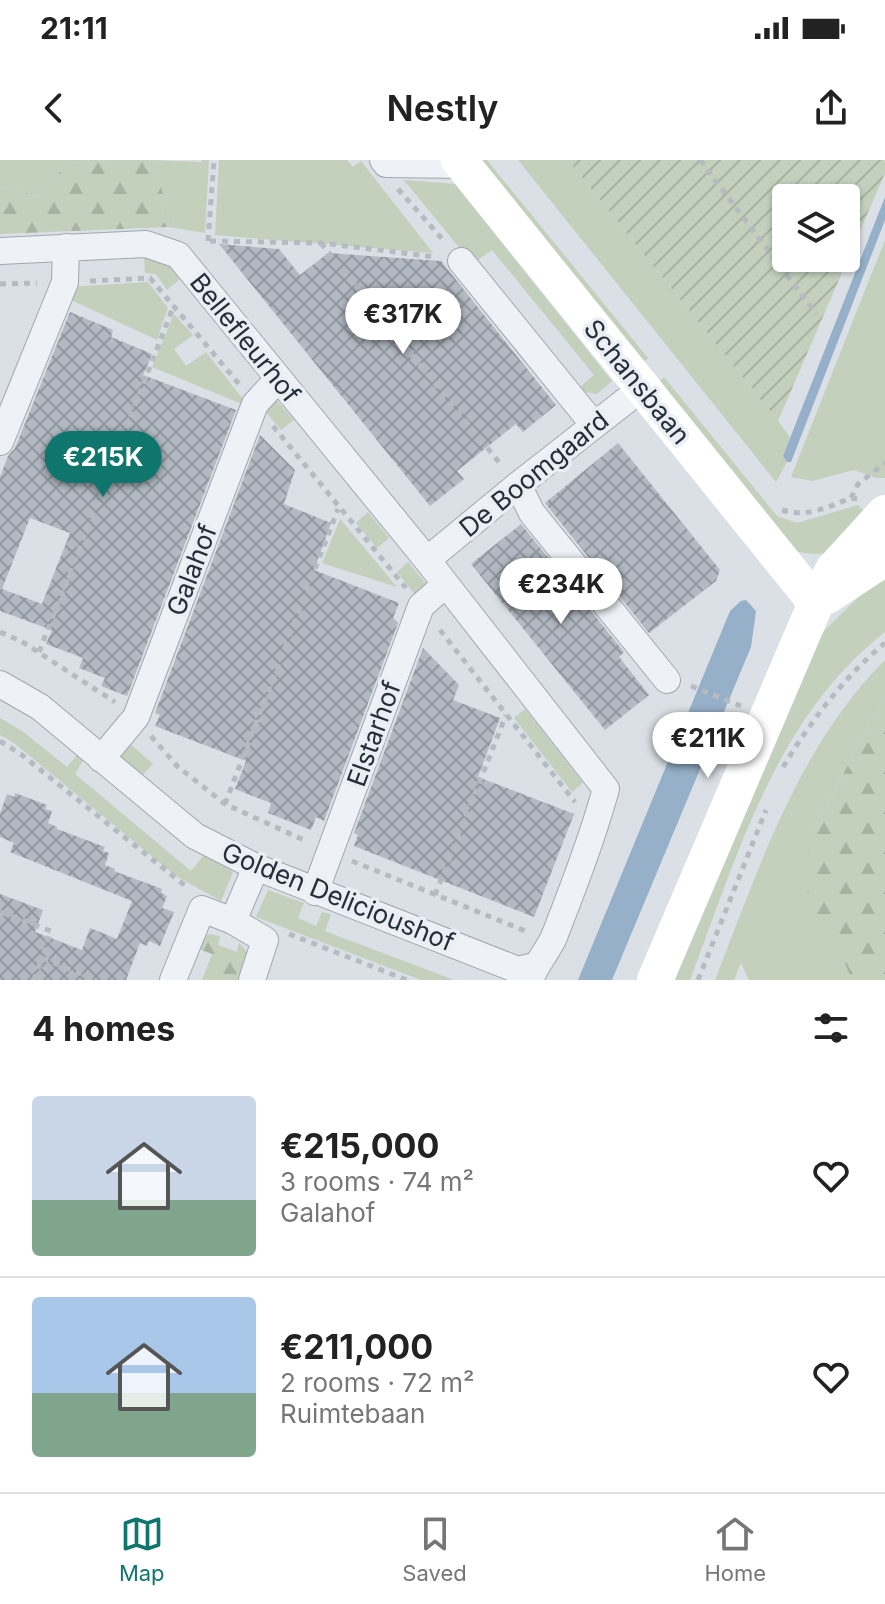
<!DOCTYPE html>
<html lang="en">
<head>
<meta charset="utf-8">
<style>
	:root { --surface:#fff; --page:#f6f6f6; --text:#222; --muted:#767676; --line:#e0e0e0; --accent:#0f766e }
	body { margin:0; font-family:Inter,sans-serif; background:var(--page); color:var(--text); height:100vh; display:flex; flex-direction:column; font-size:30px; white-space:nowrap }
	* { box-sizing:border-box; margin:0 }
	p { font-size:26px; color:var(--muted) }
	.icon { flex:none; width:44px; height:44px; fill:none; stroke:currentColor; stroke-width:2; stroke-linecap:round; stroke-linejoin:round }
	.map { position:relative; height:820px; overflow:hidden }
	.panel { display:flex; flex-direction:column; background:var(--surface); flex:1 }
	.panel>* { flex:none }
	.controls { position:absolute; left:772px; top:24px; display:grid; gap:16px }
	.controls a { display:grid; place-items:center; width:88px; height:88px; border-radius:8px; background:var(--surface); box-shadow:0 2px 6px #0004; font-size:40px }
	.price { position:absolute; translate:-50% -68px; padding:0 18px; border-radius:28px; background:#fff; color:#222; font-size:26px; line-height:52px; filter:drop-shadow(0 2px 4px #0008) }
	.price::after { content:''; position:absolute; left:50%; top:48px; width:24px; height:18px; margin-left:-12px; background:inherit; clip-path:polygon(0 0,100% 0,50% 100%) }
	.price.selected { background:var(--accent); color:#fff }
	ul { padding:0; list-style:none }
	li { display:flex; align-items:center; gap:24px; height:200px; padding:0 32px }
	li+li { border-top:2px solid var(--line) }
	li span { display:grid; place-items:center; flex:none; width:224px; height:160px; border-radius:8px; color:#555 }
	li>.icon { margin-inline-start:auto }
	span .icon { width:96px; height:96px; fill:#fffc; stroke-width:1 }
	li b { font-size:34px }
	h2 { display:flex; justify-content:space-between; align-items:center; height:96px; padding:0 32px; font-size:34px }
	.status { display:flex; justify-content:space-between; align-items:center; height:56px; padding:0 40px; background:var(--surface); direction:ltr }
	.status svg { height:22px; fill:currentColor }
	header { display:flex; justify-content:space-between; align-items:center; height:104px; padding:0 32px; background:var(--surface); font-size:36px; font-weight:600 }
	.tabs { display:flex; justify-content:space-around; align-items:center; height:112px; border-top:2px solid var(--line); background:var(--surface); font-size:22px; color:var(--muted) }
	.tabs a { display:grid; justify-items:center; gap:4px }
	.tabs .selected { color:var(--accent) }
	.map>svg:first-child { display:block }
	.grass { fill:#c2d0bc }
	.forest { fill:url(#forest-firs) }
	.garden { fill:url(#garden-furrows); fill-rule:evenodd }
	.water { fill:#95b0c8 }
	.building { fill:url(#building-cross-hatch); fill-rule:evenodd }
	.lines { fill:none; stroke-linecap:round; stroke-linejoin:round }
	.street-casing { stroke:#a1a7b0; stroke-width:28 }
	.path { stroke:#b6bbc1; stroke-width:5; stroke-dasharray:6 6; stroke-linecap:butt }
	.street { stroke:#eef1f5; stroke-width:26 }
	.secondary { stroke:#fff; stroke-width:36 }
	.labels { text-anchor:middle; stroke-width:7; stroke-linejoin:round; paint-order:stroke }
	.street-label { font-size:26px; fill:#252f3c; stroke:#ebeff4 }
</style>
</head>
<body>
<div class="status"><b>21:11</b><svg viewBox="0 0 49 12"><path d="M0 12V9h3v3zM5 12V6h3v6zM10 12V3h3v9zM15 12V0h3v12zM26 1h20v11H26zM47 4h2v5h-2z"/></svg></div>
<header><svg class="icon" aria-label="back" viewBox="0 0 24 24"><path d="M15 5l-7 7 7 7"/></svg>Nestly<svg class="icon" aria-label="share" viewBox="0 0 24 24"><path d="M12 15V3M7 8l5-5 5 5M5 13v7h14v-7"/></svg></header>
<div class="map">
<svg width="885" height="820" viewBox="0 0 885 820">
	<defs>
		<pattern id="forest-firs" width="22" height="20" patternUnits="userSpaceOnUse" patternTransform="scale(2)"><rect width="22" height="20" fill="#c2d0bc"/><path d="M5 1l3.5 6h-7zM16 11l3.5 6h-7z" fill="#a7b3a2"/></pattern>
		<pattern id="garden-furrows" width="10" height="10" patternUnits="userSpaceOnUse" patternTransform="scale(2)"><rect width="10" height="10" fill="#c2d0bc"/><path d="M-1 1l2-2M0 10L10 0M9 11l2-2" fill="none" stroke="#a7b3a2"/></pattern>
		<pattern id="building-cross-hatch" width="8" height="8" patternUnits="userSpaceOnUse" patternTransform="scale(2)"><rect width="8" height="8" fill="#b3bac3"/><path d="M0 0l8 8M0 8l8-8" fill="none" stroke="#9198a0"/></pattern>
	</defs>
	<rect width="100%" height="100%" fill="#dbe0e6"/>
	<g class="grass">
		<polygon points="0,0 121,0 67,4 38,36 0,27"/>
		<polygon points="152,0 201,2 202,0 209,0 205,73 169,67 167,45"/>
		<polygon points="219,0 347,0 353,7 361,1 433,93 215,75"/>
		<polygon points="476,0 487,0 648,198 640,205"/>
		<polygon points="518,0 568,0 778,261 790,277 783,296 787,302 776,322"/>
		<polygon points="404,20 455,24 612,221 597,234 585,232 580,227 594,215 492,90 477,101 470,101"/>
		<polygon points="885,80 885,318 876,318 854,310 812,321 791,317"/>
		<polygon points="144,96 165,101 180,119 167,130 156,114 145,113"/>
		<polygon points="148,122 168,148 157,180 67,138 68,127"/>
		<polygon points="174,154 193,175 174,189 186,206 206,192 249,247 152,207"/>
		<path d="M 664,217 L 777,356 L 797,363 L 858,345 L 868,355 C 837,388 838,401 789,390 L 656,224 Z"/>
		<polygon points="272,235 294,260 281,270 260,245"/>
		<polygon points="368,352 389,378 377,388 356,363"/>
		<polygon points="340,359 397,427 322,403"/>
		<polygon points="408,402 429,427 417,437 397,412"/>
		<path d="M 885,411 L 885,472 C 776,557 737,696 690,820 L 675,820 L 822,473 Z"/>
		<path d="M 885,500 L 885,540 L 878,547 L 812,674 L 820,777 L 831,771 L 852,820 L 749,820 L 741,803 L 734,820 L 715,820 C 759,708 798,587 885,500 Z"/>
		<polygon points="525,549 583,623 572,632 514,558"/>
		<polygon points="0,558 22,571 67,607 78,594 84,599 75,614 191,711 204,695 233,712 221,741 176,716 14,583 0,575"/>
		<polygon points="129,583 153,604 141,617 117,596"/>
		<polygon points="268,730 304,743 298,758 316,766 322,752 331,754 325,771 454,820 421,820 256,757"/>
	</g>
	<g class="forest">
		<polygon points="121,0 152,0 167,45 169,67 0,74 0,27 38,36 67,4"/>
		<polygon points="885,540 885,820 852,820 831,772 819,778 804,717 812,674 878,547"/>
		<path d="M 209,774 L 220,776 L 218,785 L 237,792 L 239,783 C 252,794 250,805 244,820 L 202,820 L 212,794 L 196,788 L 202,778 Z"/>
	</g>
	<path class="garden" d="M 568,0 L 885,0 L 885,13 L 778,261 ZM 786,38 L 846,38 L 846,98 L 786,98 Z"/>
	<g class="water">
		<polygon points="885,37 885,60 791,302 787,302 783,296"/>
		<polygon points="746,440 756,451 751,487 612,820 578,820 730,451 741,441"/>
	</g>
	<g class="building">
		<polygon points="219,84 279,89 300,115 328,93 441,101 556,245 523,272 516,264 457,311 464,319 430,346"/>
		<path d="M 70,152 L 113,170 L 111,177 L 152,194 L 143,215 L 236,250 L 127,536 L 101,526 L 105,518 L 79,508 L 83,498 L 46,484 L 52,470 L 0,451 L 0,317 L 8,296 L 15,288 ZM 30,358 L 70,373 L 42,444 L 2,429 Z"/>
		<polygon points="260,275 295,310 284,344 331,363 314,410 399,443 393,458 398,463 324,661 316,657 311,670 268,653 271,643 235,629 246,601 155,566 160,555 155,553"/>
		<polygon points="618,283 720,410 716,421 649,473 545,343"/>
		<polygon points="521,364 624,492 619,497 649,535 605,570 471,404"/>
		<polygon points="423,488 459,525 453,540 500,558 478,617 574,654 534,757 354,686 358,675 354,673"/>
		<polygon points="15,633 47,645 45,649 52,651 48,663 57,667 57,669 105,687 103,691 109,693 105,705 115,709 114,711 162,729 161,733 167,736 162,748 174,752 160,786 149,781 147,786 140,783 126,820 0,820 0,734 43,750 35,772 82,790 90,768 117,779 132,741 10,692 14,683 0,677 0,653 7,634 14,637"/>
	</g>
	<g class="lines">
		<g class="street-casing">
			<g id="street">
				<polyline points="383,0 386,4 463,5"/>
				<path d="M 0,91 L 146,84 L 178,95 L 427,400 L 606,629 C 592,679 573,728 554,777 C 547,792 536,804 530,820"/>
				<polyline points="461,101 594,265"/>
				<polyline points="0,282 65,122 66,87"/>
				<polyline points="518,325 532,353 667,520"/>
				<polyline points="427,400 518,325 642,228"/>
				<polyline points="0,524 40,547 195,676 256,707 518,810 535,806"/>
				<polyline points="101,599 136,557 255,244 278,219"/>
				<polyline points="315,732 421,446 445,425"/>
				<polyline points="233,761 256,707"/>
				<polyline points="173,820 202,749 233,761 265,780 252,820"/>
			</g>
		</g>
		<g class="path">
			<polyline points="700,0 816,154"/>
			<polyline points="398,29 445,82"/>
			<polyline points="208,81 214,0"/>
			<polyline points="210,81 321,83 436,97"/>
			<polyline points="321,83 502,306"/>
			<polyline points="90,121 150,118 239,224"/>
			<polyline points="0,124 37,123"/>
			<polyline points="273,266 406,428"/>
			<polyline points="851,338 858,324 885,303"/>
			<path d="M 782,350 C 807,358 828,347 851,338 L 857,339"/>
			<polyline points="440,470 575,642"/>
			<polyline points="0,472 21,481 115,542"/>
			<polyline points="39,492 174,145"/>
			<polyline points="691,526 741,546"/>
			<polyline points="151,576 177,606 225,644 306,681"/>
			<polyline points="0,581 22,595 188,728"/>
			<path d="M 783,607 C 811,561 844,517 885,483"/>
			<polyline points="225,644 338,349"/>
			<polyline points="352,701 528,772"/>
			<polyline points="435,735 506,555"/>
			<polyline points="0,752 51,771 42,798"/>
			<polyline points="289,774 407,820"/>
			<polyline points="34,820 42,798 96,820"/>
			<polyline points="698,820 766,650"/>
		</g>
		<use href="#street" class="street"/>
		<g class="secondary">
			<polyline points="459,0 816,443"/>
			<polyline points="827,436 885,398"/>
			<polyline points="655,820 816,443 833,410 885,353"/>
		</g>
	</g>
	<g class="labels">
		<g class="street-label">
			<text transform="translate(245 178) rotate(51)" y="9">Bellefleurhof</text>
			<text transform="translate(637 222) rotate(51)" y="9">Schansbaan</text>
			<text transform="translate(534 314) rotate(-39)" y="9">De Boomgaard</text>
			<text transform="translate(192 410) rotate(-69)" y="9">Galahof</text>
			<text transform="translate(374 574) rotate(-70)" y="9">Elstarhof</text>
			<text transform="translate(338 737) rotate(22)" y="9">Golden Delicioushof</text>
		</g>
	</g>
</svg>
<div class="controls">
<a><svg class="icon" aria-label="layers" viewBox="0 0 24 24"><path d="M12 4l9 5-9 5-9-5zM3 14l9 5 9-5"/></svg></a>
</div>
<b class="price" style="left:403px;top:196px">€317K</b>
<b class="price selected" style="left:103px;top:339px">€215K</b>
<b class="price" style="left:561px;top:466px">€234K</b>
<b class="price" style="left:708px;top:620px">€211K</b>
</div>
<section class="panel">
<h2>4 homes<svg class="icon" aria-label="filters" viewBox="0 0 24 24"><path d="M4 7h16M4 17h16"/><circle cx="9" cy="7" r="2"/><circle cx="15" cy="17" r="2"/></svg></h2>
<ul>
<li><span style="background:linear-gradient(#c9d6e8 65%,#7fa58c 0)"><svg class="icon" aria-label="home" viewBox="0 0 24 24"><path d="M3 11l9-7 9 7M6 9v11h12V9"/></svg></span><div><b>€215,000</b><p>3 rooms · 74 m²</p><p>Galahof</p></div><svg class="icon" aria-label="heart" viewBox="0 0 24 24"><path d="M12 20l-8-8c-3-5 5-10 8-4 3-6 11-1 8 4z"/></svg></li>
<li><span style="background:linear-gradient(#a9c7e8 60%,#7fa58c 0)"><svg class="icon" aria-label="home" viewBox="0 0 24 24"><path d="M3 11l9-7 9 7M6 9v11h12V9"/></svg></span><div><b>€211,000</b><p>2 rooms · 72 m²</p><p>Ruimtebaan</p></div><svg class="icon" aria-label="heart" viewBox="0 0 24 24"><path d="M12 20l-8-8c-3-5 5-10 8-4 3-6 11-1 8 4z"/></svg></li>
</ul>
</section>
<nav class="tabs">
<a class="selected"><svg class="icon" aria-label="map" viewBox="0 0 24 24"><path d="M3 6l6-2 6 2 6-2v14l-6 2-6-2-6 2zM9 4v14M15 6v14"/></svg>Map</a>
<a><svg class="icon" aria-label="saved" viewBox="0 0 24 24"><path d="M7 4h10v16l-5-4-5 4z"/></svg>Saved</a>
<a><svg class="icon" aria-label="home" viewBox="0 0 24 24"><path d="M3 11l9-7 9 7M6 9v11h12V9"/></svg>Home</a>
</nav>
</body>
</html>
